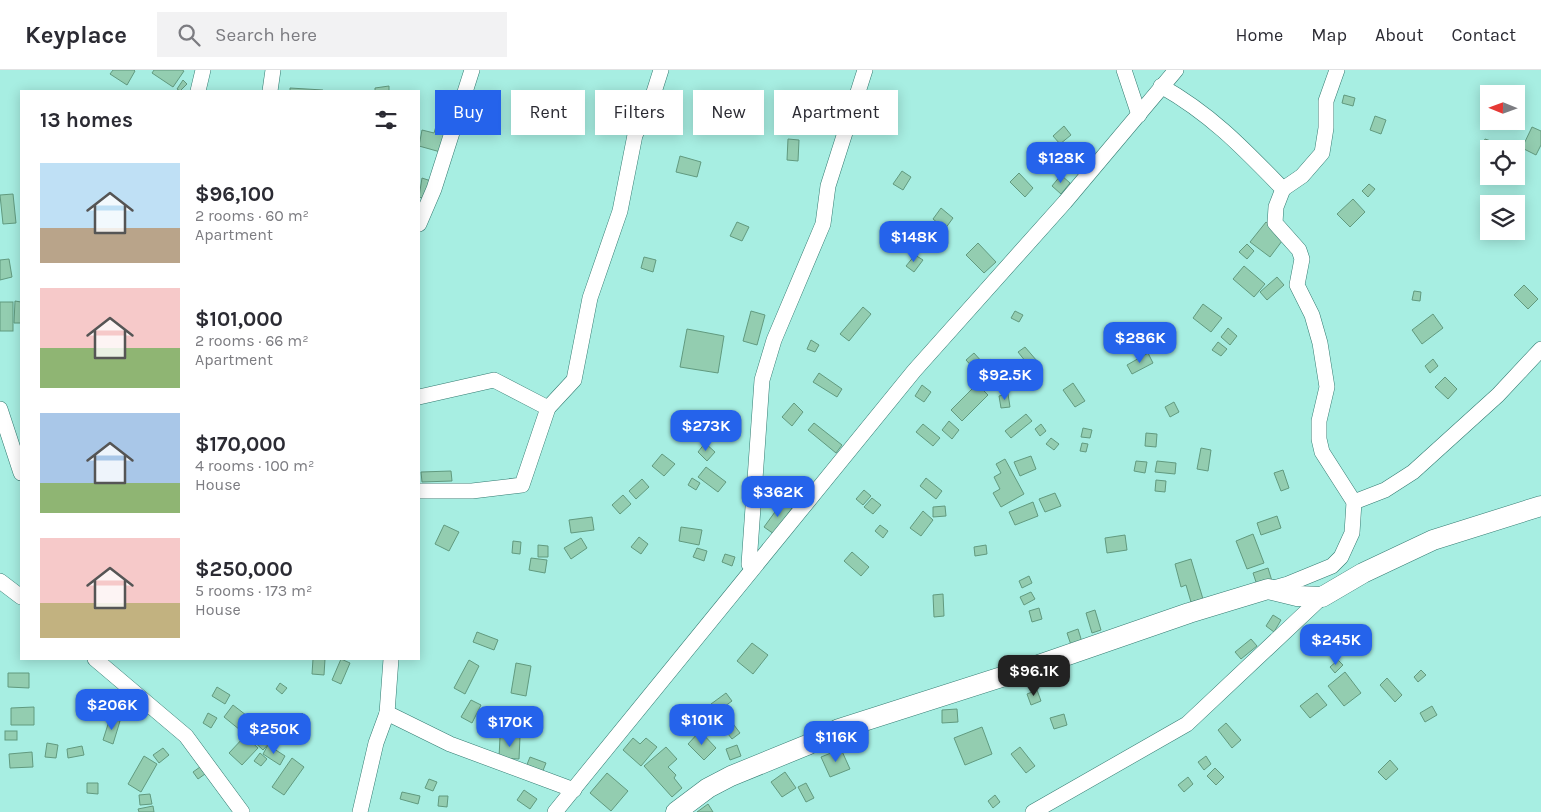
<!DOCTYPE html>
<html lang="en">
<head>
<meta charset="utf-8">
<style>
	:root { --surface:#fff; --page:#f2f2f3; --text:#2b2b33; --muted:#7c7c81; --line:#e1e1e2; --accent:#2563eb }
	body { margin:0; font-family:Karla,sans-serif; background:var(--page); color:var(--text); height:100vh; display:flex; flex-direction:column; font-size:19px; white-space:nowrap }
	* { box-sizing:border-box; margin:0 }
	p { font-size:16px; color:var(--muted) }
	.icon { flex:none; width:28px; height:28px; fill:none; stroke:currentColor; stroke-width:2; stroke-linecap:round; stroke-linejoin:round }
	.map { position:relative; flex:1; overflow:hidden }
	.sheet { position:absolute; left:20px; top:20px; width:400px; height:570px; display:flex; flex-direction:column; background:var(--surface); border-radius:0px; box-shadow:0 2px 12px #0003 }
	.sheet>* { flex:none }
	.hud { position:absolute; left:435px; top:20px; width:475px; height:45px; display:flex; gap:10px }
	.needle { width:32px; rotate:271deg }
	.controls { position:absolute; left:1480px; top:15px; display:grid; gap:10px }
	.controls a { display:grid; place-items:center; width:45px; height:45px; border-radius:0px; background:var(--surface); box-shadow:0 2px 12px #0003; font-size:25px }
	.price { position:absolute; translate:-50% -42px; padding:0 11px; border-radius:10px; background:var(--accent); color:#fff; font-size:16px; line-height:32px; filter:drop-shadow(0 1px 2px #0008) }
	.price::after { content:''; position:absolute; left:50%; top:30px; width:15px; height:11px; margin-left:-8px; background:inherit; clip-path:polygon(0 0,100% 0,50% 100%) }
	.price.on { background:#222; color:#fff }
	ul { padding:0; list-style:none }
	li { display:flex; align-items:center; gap:15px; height:125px; padding:0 20px }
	li span { display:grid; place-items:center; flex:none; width:140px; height:100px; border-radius:0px; color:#555 }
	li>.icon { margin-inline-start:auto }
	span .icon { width:60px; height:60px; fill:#fffc; stroke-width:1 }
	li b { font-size:21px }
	h2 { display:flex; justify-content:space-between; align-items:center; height:60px; padding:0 20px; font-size:21px }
	.tag { padding:0 18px; border-radius:0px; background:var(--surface); box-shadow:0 2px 12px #0003; font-size:18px; line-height:45px }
	.tag.on { background:var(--accent); color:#fff }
	header { display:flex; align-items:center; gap:30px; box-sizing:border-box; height:70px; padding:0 25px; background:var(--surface); border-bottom:1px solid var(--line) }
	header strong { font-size:24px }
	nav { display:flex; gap:28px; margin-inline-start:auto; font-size:18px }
	.search { width:350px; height:45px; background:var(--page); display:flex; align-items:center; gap:12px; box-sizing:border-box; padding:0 18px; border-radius:0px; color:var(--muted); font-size:19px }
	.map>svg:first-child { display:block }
	.building { fill:#93cdb0; stroke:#619a7f }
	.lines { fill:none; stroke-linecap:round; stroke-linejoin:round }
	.minor-casing { stroke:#337b71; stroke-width:16 }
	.major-casing { stroke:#337b71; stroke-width:21 }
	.minor { stroke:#fff; stroke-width:15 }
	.major { stroke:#fff; stroke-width:20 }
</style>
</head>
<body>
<header>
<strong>Keyplace</strong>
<div class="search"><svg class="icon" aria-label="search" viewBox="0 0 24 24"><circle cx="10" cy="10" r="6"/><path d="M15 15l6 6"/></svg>Search here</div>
<nav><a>Home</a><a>Map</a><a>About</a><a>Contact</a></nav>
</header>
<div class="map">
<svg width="1541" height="742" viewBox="0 0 1541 742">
	<rect width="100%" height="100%" fill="#a7eee2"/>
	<g class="building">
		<polygon points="113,0 134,0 135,1 127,15 110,4"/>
		<polygon points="154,0 182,0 184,1 173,17 152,3"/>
		<polygon points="183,10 187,14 180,21 177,19"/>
		<polygon points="389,16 389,21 375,21 375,18"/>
		<polygon points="290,18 323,20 323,21 290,21"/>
		<polygon points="1344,25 1355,28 1353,36 1342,33"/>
		<polygon points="1375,46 1386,50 1381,64 1370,60"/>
		<polygon points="437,53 451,56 444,83 419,76 422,60 434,63"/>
		<polygon points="1064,56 1071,65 1060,74 1053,66"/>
		<polygon points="1532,57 1541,61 1541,75 1536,85 1522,78"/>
		<polygon points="788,69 799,70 798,91 787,90"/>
		<polygon points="1485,69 1494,72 1489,81 1481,78"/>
		<polygon points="1062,82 1070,91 1061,100 1052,90"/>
		<polygon points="680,86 701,92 697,107 676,102"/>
		<polygon points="902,101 911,107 903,120 893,114"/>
		<polygon points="1019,103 1033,118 1025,127 1010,112"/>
		<polygon points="1061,105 1070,113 1061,124 1052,116"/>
		<polygon points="422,108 434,112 428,130 419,127"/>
		<polygon points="1369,114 1375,119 1368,127 1362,121"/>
		<polygon points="13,124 16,153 3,154 0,125"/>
		<polygon points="1353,129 1365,142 1350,157 1337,144"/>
		<polygon points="941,138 953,148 945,159 933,149"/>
		<polygon points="737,152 749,157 742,171 730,166"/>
		<polygon points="1266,152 1285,167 1270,187 1250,172"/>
		<polygon points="978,173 996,192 984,203 966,185"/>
		<polygon points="1247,174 1254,181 1247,189 1239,182"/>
		<polygon points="915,185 923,190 914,202 906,196"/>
		<polygon points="644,187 656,190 653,202 641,198"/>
		<polygon points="9,189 12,207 0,210 0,190"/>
		<polygon points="1244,196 1265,214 1254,227 1233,209"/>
		<polygon points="1277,207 1284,215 1267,230 1260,222"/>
		<polygon points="1524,215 1538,229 1528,239 1514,225"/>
		<polygon points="1414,221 1421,222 1420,231 1412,230"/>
		<polygon points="15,231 21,232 21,253 14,253"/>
		<rect x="0" y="232" width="13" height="29"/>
		<polygon points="1203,234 1222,248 1211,262 1193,248"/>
		<polygon points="863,237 871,244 849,271 840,264"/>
		<polygon points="751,241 765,245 757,275 743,271"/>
		<polygon points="1015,241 1023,245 1019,252 1011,248"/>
		<polygon points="1433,244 1443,258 1422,274 1412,260"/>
		<polygon points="1228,258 1237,266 1230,275 1221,267"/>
		<polygon points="687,259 724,266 718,303 680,297"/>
		<polygon points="811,270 819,275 815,282 807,279"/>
		<polygon points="1218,272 1227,279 1221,286 1212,280"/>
		<polygon points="1025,277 1037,291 1030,297 1018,282"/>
		<polygon points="974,283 983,293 975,300 966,290"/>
		<polygon points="1148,283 1153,293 1132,304 1127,295"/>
		<polygon points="991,289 998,297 984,310 977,302"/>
		<polygon points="1433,289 1438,296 1430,303 1425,296"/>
		<polygon points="819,303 842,319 837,327 813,312"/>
		<polygon points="1445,307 1457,319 1448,329 1435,317"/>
		<polygon points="1073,313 1085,331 1075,337 1063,320"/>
		<polygon points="977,314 988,325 962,351 951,340"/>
		<polygon points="922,315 931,322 924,332 915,326"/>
		<polygon points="1008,324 1010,337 1001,338 999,326"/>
		<polygon points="1174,332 1179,342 1170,347 1165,337"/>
		<polygon points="794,333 803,342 792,356 782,347"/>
		<polygon points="1026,344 1032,351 1011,368 1005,361"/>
		<polygon points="949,351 959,360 952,369 942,360"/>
		<polygon points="814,353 842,375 836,383 808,360"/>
		<polygon points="923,354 940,368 933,376 916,362"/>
		<polygon points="1041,354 1046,361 1040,366 1035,359"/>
		<polygon points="1083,358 1092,360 1090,368 1081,367"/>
		<polygon points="1146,363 1157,364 1156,377 1145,376"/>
		<polygon points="1051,368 1059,374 1054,380 1046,374"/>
		<polygon points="705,373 715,382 707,391 698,382"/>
		<polygon points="1082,373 1088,374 1086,382 1080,381"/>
		<polygon points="1201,378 1211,380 1208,401 1197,399"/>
		<polygon points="662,384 675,394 664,406 652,396"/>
		<polygon points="1031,386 1036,399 1020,406 1014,392"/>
		<polygon points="1005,389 1024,424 1001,437 993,423 1000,419 994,407 1001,403 996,394"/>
		<polygon points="1136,391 1147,392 1145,403 1134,401"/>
		<polygon points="1157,391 1176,393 1175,404 1155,402"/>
		<polygon points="706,397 726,412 718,422 698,407"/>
		<polygon points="1283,400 1289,418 1281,421 1274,403"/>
		<polygon points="451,401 452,411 422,412 421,402"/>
		<polygon points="692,408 700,413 696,420 688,415"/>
		<polygon points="926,408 942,421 936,429 920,416"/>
		<polygon points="642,409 649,417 636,429 629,421"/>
		<polygon points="1156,410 1166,411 1165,422 1155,421"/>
		<polygon points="864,420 871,426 863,435 856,429"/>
		<polygon points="1055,423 1061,436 1045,442 1039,429"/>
		<polygon points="623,425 631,434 620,444 612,435"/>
		<polygon points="872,428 881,435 873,444 864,437"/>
		<polygon points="783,431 792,438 774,464 764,457"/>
		<polygon points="1033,432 1038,446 1015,455 1009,442"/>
		<polygon points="945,436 946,446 933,447 933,437"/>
		<polygon points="923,441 933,450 921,466 910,458"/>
		<polygon points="1277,446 1281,458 1261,465 1257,453"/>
		<polygon points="592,447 594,460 571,463 569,450"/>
		<polygon points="444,455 459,462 449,481 435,474"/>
		<polygon points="880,455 888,461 883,468 875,461"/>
		<polygon points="681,457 702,460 699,475 679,471"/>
		<polygon points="1253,464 1264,493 1247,499 1236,471"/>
		<polygon points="1125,465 1127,480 1107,483 1105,468"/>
		<polygon points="639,467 648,474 641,484 631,477"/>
		<polygon points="581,468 587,478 571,489 564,478"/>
		<polygon points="513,471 521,472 520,484 512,483"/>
		<polygon points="538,475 548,476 548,487 538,487"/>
		<polygon points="986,475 987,484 975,486 974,477"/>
		<polygon points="697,478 707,481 704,491 693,487"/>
		<polygon points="852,482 869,497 861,506 844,491"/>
		<polygon points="725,484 735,487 732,496 722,492"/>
		<polygon points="531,488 547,490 545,503 529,500"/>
		<polygon points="1191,489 1203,529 1191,532 1186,515 1181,517 1175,494"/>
		<polygon points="1268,498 1272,511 1257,515 1253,503"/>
		<polygon points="1029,506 1032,513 1022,518 1019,511"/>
		<polygon points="1031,522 1035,529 1024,535 1020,527"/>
		<polygon points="943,524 944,546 934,547 933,525"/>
		<polygon points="1039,538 1042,549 1032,552 1029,541"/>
		<polygon points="1095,540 1101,560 1092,563 1086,543"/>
		<polygon points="1273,545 1281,550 1274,562 1266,556"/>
		<polygon points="1078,559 1082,572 1071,575 1067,563"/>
		<polygon points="477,562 498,570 494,580 473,572"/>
		<polygon points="1251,569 1257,576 1241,589 1235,582"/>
		<polygon points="752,573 768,585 753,604 737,591"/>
		<polygon points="313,589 325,589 324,605 312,604"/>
		<polygon points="341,589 350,593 341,614 332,610"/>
		<polygon points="469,590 479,596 465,624 454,618"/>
		<polygon points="1338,590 1343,595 1335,603 1330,597"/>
		<polygon points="516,593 531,596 526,626 511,623"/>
		<polygon points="1421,600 1426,605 1418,612 1414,607"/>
		<polygon points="1345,602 1361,623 1344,636 1328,616"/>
		<polygon points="8,603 29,603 29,618 8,617"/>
		<polygon points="1387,608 1402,625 1395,632 1380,615"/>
		<polygon points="280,613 287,618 282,624 276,619"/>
		<polygon points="217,617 230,625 225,634 212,626"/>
		<polygon points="1037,620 1041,631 1031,635 1027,624"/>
		<polygon points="726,623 732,631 717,642 711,634"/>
		<polygon points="1317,623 1327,635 1310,648 1300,636"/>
		<polygon points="471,630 481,635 472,653 461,647"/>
		<polygon points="233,635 255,652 245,664 224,647"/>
		<polygon points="707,636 708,645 698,645 698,637"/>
		<polygon points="1432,636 1437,645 1425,652 1420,643"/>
		<polygon points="34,637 34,655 11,655 11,638"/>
		<polygon points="957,639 958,652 942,653 942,640"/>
		<polygon points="208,643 217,648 211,658 203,653"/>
		<polygon points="302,643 309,650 294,665 288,659"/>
		<polygon points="1064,644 1067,655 1054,659 1050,648"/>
		<polygon points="728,647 740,663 732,669 720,654"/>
		<polygon points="110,648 120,651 113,674 103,670"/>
		<polygon points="280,649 288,654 282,665 273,660"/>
		<polygon points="258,653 274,668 263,680 247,665"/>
		<polygon points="1226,653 1241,670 1232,678 1218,660"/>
		<polygon points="982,657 992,684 965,695 954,668"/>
		<rect x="5" y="661" width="12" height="9"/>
		<polygon points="700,661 716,678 704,690 688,674"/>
		<polygon points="245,666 258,678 242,695 229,683"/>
		<polygon points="500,667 520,667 519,689 499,688"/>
		<polygon points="633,668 640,674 646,668 657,677 641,696 623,680"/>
		<polygon points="47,673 58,675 56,688 45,687"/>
		<polygon points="268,675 285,686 280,695 263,684"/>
		<polygon points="737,675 741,686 730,690 726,679"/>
		<polygon points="82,676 84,685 68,688 67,679"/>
		<polygon points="666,677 677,689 668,697 676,705 674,708 682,718 672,727 644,696"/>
		<polygon points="1020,677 1035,696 1026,703 1011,684"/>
		<polygon points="163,678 169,685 159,693 153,685"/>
		<polygon points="841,679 850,699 830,707 821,687"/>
		<polygon points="32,682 33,697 10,698 9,684"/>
		<polygon points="260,683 267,689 261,696 254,691"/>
		<polygon points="144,686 157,694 141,722 128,714"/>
		<polygon points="1206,686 1211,694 1204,700 1198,692"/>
		<polygon points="530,687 546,693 542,703 526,697"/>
		<polygon points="292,688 304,697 284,725 272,717"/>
		<polygon points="1390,690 1398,699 1386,710 1378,702"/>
		<polygon points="200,697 205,704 198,709 193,702"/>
		<polygon points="1215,698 1224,707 1216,715 1207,706"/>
		<polygon points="785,702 796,718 782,727 771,712"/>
		<polygon points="607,703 628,721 611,741 590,723"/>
		<polygon points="1188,707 1193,714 1184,722 1178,715"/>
		<polygon points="429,709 437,712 433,721 425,718"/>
		<polygon points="87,713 98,713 98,724 87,723"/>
		<polygon points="806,713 814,728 806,732 798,717"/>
		<polygon points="524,720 537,729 530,739 517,730"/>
		<polygon points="402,722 420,726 418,734 400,729"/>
		<polygon points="150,724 152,734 140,735 139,725"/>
		<polygon points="995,725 1000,732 993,738 988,731"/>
		<polygon points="439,726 448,726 447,737 438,736"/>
		<polygon points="708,734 713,742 697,742"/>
		<polygon points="153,736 154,742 139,742 138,739"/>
	</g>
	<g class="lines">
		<g class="minor-casing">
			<g id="minor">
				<polyline points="1124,0 1139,45"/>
				<path d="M 1161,16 C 1212,45 1243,78 1283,119 L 1276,137 L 1275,153 L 1299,180 L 1302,189 L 1297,215 L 1312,245 L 1320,273 L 1327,317 L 1319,351 L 1319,369 L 1322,382 L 1354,432 L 1352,463 L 1341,487 L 1332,496 L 1288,514 L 1270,519"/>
				<polyline points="198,21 203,0"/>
				<polyline points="270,21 273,0"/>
				<polyline points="1283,119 1302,106 1322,83 1326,58 1326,31 1337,0"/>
				<polyline points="419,154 434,119 472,0"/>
				<polyline points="419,327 494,310 548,338"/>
				<polyline points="0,339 21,403"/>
				<polyline points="419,421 472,421 522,415 548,338 574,310 590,228 620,141 635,65 648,41 661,0"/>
				<polyline points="1354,432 1385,420 1413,402 1498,325 1541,279"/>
				<polyline points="754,497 749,494 762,310 774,270 823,154 828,116 865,0"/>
				<polyline points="0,511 21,527"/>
				<polyline points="95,589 186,666 242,742"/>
				<polyline points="387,643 450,674 574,720"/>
				<polyline points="360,742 376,673 387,643 391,589"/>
				<polyline points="555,742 914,301 1065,132 1176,0"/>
				<polyline points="1033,742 1187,654 1322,527"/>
			</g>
		</g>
		<g class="major-casing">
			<polyline id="major" points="676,742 708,718 731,706 807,675 839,659 1030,598 1189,543 1268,519 1297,526 1322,527 1363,503 1433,470 1541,436"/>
		</g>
		<use href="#minor" class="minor"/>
		<use href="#major" class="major"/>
	</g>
</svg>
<div class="controls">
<a><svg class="needle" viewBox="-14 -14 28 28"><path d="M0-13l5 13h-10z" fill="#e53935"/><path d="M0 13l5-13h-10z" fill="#7c7c81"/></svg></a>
<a><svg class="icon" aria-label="locate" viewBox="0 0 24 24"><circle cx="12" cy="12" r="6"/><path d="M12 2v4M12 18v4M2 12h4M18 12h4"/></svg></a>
<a><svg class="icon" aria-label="layers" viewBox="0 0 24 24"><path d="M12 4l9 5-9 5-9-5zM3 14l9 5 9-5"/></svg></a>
</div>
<b class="price" style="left:1061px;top:114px">$128K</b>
<b class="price" style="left:914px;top:193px">$148K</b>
<b class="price" style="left:1140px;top:294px">$286K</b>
<b class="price" style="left:1005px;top:331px">$92.5K</b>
<b class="price" style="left:706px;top:382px">$273K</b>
<b class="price" style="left:778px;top:448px">$362K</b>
<b class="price" style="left:1336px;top:596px">$245K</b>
<b class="price on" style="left:1034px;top:627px">$96.1K</b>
<b class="price" style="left:112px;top:661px">$206K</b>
<b class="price" style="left:702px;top:676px">$101K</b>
<b class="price" style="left:510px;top:678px">$170K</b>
<b class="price" style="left:274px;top:685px">$250K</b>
<b class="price" style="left:836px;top:693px">$116K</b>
<div class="hud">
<a class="tag on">Buy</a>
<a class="tag">Rent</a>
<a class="tag">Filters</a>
<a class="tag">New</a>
<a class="tag">Apartment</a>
</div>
<section class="sheet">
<h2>13 homes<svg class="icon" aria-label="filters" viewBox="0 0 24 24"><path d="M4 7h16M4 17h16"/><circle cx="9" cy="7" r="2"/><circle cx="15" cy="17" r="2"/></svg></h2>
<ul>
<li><span style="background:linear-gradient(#bfe0f5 65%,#b9a48a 0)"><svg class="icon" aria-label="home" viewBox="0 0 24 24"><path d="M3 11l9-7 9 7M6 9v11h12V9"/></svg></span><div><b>$96,100</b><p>2 rooms · 60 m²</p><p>Apartment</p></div></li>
<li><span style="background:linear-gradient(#f6c9c9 60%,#8fb573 0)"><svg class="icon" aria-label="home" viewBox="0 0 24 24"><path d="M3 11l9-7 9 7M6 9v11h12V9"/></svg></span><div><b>$101,000</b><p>2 rooms · 66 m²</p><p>Apartment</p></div></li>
<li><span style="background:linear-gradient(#a9c7e8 70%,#8fb573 0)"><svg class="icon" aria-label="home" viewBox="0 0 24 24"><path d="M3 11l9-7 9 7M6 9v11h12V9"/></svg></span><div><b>$170,000</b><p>4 rooms · 100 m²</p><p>House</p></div></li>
<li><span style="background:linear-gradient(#f6c9c9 65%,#c2b280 0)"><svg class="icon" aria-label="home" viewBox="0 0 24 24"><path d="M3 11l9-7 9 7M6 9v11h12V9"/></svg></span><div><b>$250,000</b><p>5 rooms · 173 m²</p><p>House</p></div></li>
</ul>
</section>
</div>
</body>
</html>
